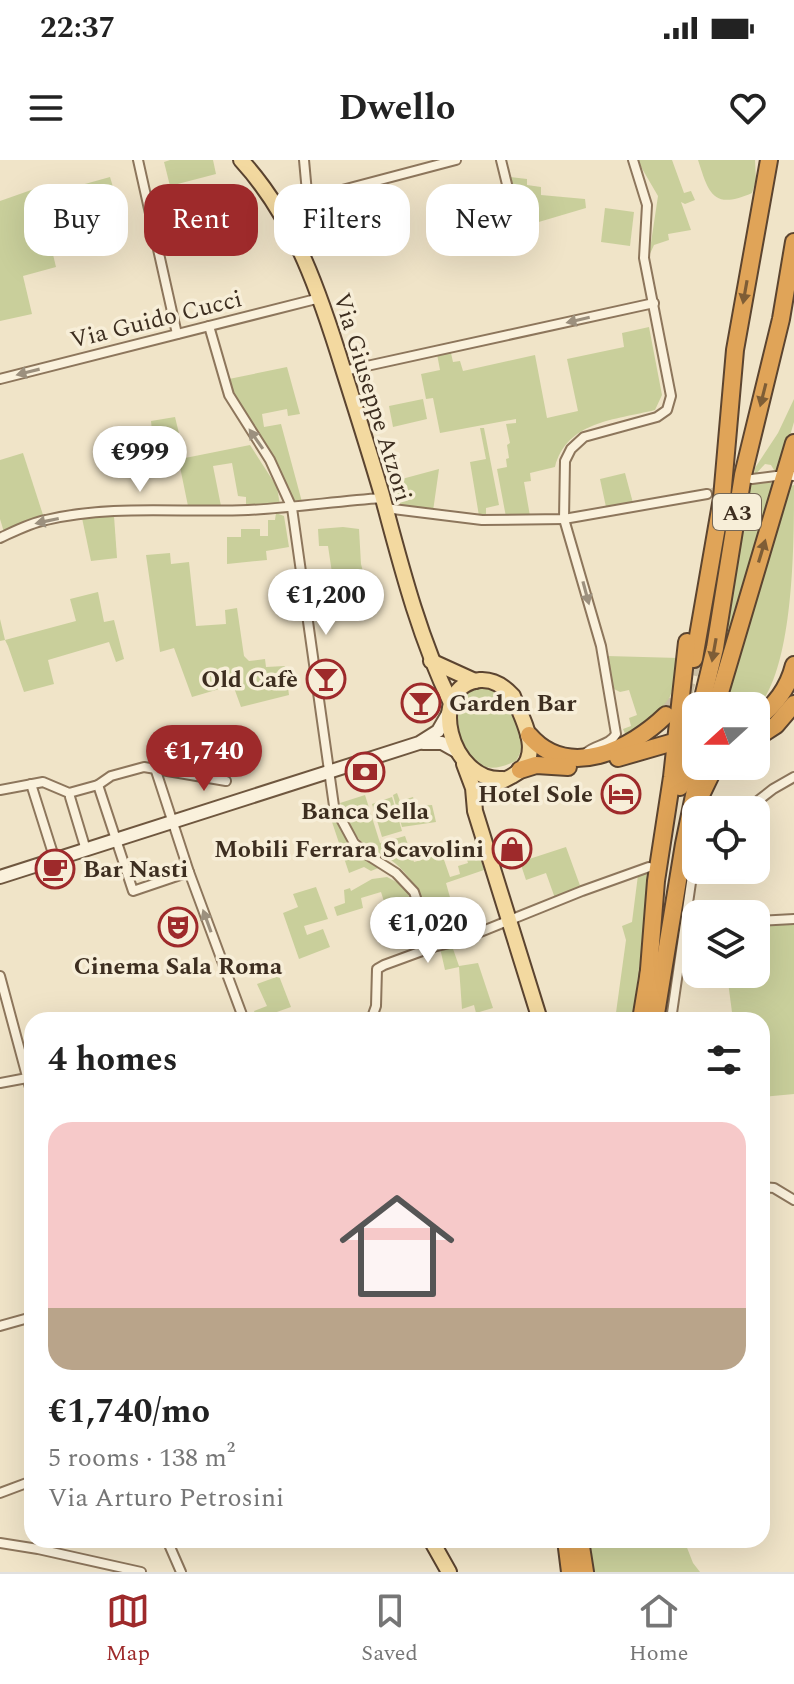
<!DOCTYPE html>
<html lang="en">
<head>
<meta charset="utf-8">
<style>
	:root { --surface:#fff; --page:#f2f2f2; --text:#222; --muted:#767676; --line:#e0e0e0; --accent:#9e2a2b }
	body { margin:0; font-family:Spectral,serif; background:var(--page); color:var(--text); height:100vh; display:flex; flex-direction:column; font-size:30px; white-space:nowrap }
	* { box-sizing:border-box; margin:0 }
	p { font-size:26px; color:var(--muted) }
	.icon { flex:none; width:44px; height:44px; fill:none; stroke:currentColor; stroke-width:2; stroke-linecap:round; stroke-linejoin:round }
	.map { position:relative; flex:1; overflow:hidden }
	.sheet { position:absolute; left:24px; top:852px; width:746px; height:536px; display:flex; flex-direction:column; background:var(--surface); border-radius:24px; box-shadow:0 8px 32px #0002 }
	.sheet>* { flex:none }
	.top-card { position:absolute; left:24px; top:24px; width:746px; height:72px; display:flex; gap:16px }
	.needle { width:52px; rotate:249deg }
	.tools { position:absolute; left:682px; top:532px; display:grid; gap:16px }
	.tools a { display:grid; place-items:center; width:88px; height:88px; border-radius:16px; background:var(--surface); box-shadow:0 8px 32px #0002; font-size:40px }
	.price { position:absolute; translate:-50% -68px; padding:0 18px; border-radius:28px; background:#fff; color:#222; font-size:26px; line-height:52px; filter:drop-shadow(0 2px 4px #0008) }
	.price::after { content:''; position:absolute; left:50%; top:48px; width:24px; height:18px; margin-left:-12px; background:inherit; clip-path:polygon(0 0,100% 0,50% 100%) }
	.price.current { background:var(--accent); color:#fff }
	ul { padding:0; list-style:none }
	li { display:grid; align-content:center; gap:16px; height:424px; padding:0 24px }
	li span { display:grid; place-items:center; height:248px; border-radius:24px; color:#555 }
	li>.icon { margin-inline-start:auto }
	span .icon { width:144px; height:144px; fill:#fffc; stroke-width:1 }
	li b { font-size:34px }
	h2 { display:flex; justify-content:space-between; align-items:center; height:96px; padding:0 24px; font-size:34px }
	.chip { padding:0 28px; border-radius:24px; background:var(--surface); box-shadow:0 8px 32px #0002; font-size:28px; line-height:72px }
	.chip.current { background:var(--accent); color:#fff }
	.status { display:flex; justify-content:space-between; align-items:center; height:56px; padding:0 40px; background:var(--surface); direction:ltr }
	.status svg { height:22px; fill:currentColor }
	header { display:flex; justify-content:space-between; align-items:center; height:104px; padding:0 24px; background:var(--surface); font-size:36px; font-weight:700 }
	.dock { display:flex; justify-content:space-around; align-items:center; height:112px; border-top:2px solid var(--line); background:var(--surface); font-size:22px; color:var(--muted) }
	.dock a { display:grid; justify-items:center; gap:4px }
	.dock .current { color:var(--accent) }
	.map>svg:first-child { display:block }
	.green { fill:#c9cf9b }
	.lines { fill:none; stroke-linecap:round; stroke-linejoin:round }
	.street-tunnel { stroke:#ccc0a6; stroke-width:8; stroke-dasharray:8 4; stroke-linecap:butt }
	.highway-tunnel { stroke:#ccc0a6; stroke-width:16; stroke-dasharray:16 8; stroke-linecap:butt }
	.street-casing { stroke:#8d765c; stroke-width:12 }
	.secondary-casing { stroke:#6f573f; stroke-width:16 }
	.primary-casing { stroke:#5b4430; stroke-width:18 }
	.highway-casing { stroke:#5b4430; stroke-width:20 }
	.street { stroke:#faf1dc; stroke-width:8 }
	.secondary { stroke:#faf1dc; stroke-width:12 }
	.primary { stroke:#f3d9a0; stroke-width:14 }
	.highway { stroke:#e0a458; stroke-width:16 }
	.oneway { fill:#7e5d36 }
	.oneway2 { fill:#9c907e }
	.labels { text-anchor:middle; stroke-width:7; stroke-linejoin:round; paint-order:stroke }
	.shield { fill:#f7eed8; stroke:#756857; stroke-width:2 }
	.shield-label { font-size:22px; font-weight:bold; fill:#3d2e20 }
	.street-label { font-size:24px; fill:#3d2e20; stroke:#f7eed8 }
	.poi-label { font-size:24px; font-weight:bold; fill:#3d2e20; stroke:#f7eed8; text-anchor:end }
</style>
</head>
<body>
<div class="status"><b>22:37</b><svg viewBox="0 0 49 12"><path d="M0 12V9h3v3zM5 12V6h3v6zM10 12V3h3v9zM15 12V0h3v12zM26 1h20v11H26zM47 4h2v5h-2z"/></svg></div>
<header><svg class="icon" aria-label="menu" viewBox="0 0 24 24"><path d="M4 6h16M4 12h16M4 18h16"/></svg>Dwello<svg class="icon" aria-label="heart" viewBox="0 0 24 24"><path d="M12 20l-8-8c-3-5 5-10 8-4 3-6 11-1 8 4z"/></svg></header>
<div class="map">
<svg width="794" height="1412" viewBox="0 0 794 1412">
	<rect width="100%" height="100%" fill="#f0e4c8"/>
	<g class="green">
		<polygon points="170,0 213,0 216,14 170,26 164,2"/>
		<polygon points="637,0 672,0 684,33 691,31 695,40 685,44 681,42 691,70 668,74 669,80 654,85 649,96 658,36"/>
		<path d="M 698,0 L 755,0 L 756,20 L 752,33 C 713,50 709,34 698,0 Z"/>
		<polygon points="110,17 116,37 73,49 67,29"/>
		<polygon points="510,17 527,19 527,25 541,27 541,35 585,39 586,48 532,64 525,80"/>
		<polygon points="37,28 56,107 23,116 32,154 0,161 0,41"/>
		<polygon points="605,48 634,52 630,86 601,82"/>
		<path d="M 649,167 L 662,235 L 655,250 C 615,260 567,261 555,307 L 530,313 L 531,321 L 524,322 L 530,356 L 506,357 L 497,309 L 507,307 L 506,299 L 509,298 L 507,285 L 510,283 L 506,264 L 516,263 L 516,259 L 440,273 L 433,238 L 426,239 L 421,214 L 440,210 L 437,194 L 457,191 L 451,193 L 453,202 L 460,201 L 463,211 L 535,195 L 547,258 L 578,251 L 567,199 L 624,187 L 622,173 Z"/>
		<polygon points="287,207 300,254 288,256 287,249 262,254 264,267 281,264 302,342 290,343 224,220"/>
		<polygon points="423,239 427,259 393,267 389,246"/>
		<polygon points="794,239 794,262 780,310 774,310 771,305 765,304 754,316 755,308 778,273"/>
		<polygon points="175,257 185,298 250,285 277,327 280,345 246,348 246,337 238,336 232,303 213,306 221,346 188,346 180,307 167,308 161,276 170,273 169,267 152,271 151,261"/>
		<polygon points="480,268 484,268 499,345 486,348 486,356 479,356 470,302 486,299"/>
		<polygon points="23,293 44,358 4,372 0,359 0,300"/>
		<path d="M 439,309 L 433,351 C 410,349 394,348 387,323 Z"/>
		<polygon points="625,313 633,343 606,347 600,319"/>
		<polygon points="764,320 775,324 725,494 720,492 750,323"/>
		<path d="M 794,325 C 794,387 794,509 756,550 L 756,546 L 724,546 L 790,326 Z"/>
		<polygon points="276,353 284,356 289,387 266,391 267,400 227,404 227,377 241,377 241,369 260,369 260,376 268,376 268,360 275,360"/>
		<polygon points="114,356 117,398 91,401 82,358"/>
		<polygon points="343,367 359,369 361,404 366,423 335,433 328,386 319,386 318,369"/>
		<polygon points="170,393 171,404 189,402 196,466 226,464 225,450 237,448 244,496 249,501 265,499 266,507 285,506 289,535 241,547 233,525 192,537 174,488 160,492 146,395"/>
		<polygon points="98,432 104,462 114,460 124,499 116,502 109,482 48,500 54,524 24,532 8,486 5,480 0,481 0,459 5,480 76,461 70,439"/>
		<path d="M 607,496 L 679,498 C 670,550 668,547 626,576 L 623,569 L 631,566 L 629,558 L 637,555 L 629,530 L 620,532 L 612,528 Z"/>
		<path d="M 490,526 C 511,538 532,578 516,601 C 504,606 493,611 479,605 C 467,601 462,585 459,574 C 451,546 458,528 490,526 Z"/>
		<polygon points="397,633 400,641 413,637 416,646 432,645 436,662 402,667 393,635"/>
		<path d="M 365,635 L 380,683 L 405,676 L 414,702 L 442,694 L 450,717 L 460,714 L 458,706 L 468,703 L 463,687 L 476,683 L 484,710 L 446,723 L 451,741 L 447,743 L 451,752 L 449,757 L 432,762 C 422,733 401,696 368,690 L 351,669 L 340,643 Z"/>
		<polygon points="392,637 402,671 382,677 372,644"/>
		<polygon points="335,648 346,672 383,706 371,711 364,707 349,713 328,650"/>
		<polygon points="566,687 582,731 556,741 546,713 526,720 520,702"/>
		<polygon points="653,710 632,860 615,860 626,780 622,766 632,762 638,715"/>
		<polygon points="387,717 404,726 418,755 400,760 405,777 392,781 385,755 388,754 381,732 361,738 363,748 337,756 334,747 345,743 344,730 350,728 351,731 372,719"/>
		<polygon points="316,727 328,759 304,766 307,775 323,769 330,787 299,799 283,753 298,747 293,734"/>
		<polygon points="794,764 794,934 762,937 762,860 733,860 727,814 756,814 756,766"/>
		<polygon points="452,786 459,806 478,803 493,848 476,853 474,845 462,849 459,807 445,810 440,788"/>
		<polygon points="279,816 291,847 257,859 254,851 267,846 257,824"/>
		<polygon points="590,1380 684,1380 693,1403 700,1412 594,1412"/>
	</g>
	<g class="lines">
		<polyline class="street-tunnel" points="707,334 744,321"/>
		<polyline class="highway-tunnel" points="666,555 685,531 694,499"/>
		<g class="street-casing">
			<g id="street">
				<polyline points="138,0 177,174"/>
				<polyline points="304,0 312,87"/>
				<polyline points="501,0 516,61"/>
				<polyline points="308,39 456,0"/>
				<polyline points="209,166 229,235 270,300 292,348 334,646 354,683 366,694 396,713 414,732 433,787"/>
				<polyline points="344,211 654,143"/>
				<polyline points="0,219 320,138"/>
				<polyline points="793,316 794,316"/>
				<polyline points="752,319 776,316"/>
				<polyline points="385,348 482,360 564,359 707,334"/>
				<path d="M 0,378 C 15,371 30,363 46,360 C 112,344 181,353 248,350 C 293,348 337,341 382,338"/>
				<path d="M 586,593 C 596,584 609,586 616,574 L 601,486 L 564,359 L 565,301 L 571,289 L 584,277 L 657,257 L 667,250 L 671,236 L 644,98 L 647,45 L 633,0"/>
				<polyline points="156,611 189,712 244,860"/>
				<polyline points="31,624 55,700"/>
				<polyline points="98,625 133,731 189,712"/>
				<polyline points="0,630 43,622 69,633 98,625 111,616 144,607 226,621"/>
				<polyline points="70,637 86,690"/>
				<polyline points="746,650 773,629 794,617"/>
				<polyline points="756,761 794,759"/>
				<polyline points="0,816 32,935"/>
				<polyline points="371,860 376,846 377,809 384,805 433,787 458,781 582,731 649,707"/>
				<polyline points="671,860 695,695"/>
				<polyline points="0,923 27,918"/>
				<polyline points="762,1027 774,1028 794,1040"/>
				<polyline points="0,1166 32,1157"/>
				<polyline points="0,1333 32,1321"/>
				<polyline points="167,1380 181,1412"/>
				<polyline points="0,1383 38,1389 141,1412"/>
			</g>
		</g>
		<g class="secondary-casing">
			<g id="secondary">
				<polyline points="423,583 442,583 458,592"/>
				<polyline points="0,717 419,583 438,571 449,552"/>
			</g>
		</g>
		<g class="primary-casing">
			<g id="primary">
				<path d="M 241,0 C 296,60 321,137 344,212 C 357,253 370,294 382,335 C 401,406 419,477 451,543"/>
				<polyline points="431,501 475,521"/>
				<polyline points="464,604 473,628 475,651 540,860"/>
				<path d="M 475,639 C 486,625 498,624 512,616 C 546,598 523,561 513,536 C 504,526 494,519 480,520 C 425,526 450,623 503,619"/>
				<polyline points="431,1380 449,1412"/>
			</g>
		</g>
		<g class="highway-casing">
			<g id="highway">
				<polyline points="694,499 722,338 735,190 769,0"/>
				<polyline points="701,546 715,488 743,315 781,159 794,82"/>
				<polyline points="716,546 794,283"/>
				<path d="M 756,560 C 775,545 788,529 794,505"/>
				<path d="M 529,575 C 568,621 631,589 666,555"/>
				<polyline points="756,578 776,565 794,544"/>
				<polyline points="618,598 670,583"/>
				<polyline points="520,610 536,605 568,607"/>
				<polyline points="680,627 696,562"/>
				<polyline points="702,633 715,606"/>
				<polyline points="648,822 656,721 672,617 687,482"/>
				<polyline points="641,860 649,811"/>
				<polyline points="655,860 684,684 700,606"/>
				<polyline points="566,1380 570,1412"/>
				<polyline points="580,1380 585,1412"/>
			</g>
		</g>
		<use href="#street" class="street"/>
		<use href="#secondary" class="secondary"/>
		<use href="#primary" class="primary"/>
		<use href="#highway" class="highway"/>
	</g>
	<defs><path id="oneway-solid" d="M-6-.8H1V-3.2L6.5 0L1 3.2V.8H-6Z" transform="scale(2)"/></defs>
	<g class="oneway">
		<use href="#oneway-solid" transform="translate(745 132) rotate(100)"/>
		<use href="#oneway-solid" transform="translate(763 235) rotate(104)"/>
		<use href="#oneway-solid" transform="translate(762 391) rotate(-73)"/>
		<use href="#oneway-solid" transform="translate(714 490) rotate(100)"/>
	</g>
	<g class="oneway2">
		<use href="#oneway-solid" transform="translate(578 160) rotate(167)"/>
		<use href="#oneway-solid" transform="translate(28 212) rotate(166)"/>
		<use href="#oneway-solid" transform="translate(256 279) rotate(-125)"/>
		<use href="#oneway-solid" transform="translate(47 361) rotate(168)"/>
		<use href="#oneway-solid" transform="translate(586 433) rotate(75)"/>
		<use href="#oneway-solid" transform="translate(207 761) rotate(-110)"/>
	</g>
	<defs>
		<g id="bar-ring" transform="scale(2)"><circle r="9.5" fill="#f7eed8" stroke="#9e2a2b" stroke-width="1.5"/><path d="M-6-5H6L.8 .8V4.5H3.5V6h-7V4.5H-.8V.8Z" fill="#9e2a2b"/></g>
		<g id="bank-ring" transform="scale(2)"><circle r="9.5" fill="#f7eed8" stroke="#9e2a2b" stroke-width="1.5"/><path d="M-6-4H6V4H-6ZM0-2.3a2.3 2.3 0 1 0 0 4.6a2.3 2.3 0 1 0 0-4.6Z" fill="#9e2a2b"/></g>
		<g id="hotel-ring" transform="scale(2)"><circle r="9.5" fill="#f7eed8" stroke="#9e2a2b" stroke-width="1.5"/><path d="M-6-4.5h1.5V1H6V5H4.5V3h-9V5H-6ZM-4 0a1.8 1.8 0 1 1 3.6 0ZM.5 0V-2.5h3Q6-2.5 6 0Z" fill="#9e2a2b"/></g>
		<g id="shop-ring" transform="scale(2)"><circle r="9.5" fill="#f7eed8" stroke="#9e2a2b" stroke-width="1.5"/><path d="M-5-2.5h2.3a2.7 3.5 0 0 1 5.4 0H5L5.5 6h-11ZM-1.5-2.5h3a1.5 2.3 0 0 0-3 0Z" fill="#9e2a2b"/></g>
		<g id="cafe-ring" transform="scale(2)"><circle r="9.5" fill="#f7eed8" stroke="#9e2a2b" stroke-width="1.5"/><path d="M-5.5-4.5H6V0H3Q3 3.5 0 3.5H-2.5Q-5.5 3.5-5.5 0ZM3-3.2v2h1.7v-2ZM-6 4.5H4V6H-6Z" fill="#9e2a2b"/></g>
		<g id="theatre-ring" transform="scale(2)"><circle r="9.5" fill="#f7eed8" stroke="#9e2a2b" stroke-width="1.5"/><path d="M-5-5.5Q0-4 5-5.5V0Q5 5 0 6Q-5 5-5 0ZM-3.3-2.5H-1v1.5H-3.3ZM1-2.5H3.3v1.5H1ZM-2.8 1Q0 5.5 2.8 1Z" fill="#9e2a2b"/></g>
	</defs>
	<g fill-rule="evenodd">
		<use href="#bar-ring" x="326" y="519"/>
		<use href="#bar-ring" x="421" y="543"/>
		<use href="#bank-ring" x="365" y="612"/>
		<use href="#hotel-ring" x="621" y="634"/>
		<use href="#shop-ring" x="512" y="689"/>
		<use href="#cafe-ring" x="55" y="709"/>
		<use href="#theatre-ring" x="178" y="767"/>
	</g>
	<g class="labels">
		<rect class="shield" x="713" y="334" width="48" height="36" rx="6"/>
		<g class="shield-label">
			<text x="737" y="360">A3</text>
		</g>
		<g class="street-label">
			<text transform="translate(156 159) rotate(-14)" y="8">Via Guido Cucci</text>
			<text transform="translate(373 237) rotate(73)" y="8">Via Giuseppe Atzori</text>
		</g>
		<g class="poi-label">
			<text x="298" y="527">Old Cafè</text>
			<text x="449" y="551" text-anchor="start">Garden Bar</text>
			<text x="593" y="642">Hotel Sole</text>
			<text x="365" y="659" text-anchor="middle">Banca Sella</text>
			<text x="484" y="697">Mobili Ferrara Scavolini</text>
			<text x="83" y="717" text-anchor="start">Bar Nasti</text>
			<text x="178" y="814" text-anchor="middle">Cinema Sala Roma</text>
		</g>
	</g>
</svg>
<div class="tools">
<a><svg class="needle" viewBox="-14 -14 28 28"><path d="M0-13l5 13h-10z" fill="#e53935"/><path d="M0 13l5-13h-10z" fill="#767676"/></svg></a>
<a><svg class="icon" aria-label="locate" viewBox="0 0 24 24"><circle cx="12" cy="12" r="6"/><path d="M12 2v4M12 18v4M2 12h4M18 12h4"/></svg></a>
<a><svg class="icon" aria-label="layers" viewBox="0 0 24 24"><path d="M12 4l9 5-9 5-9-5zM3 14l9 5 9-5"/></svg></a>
</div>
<b class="price" style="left:140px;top:334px">€999</b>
<b class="price" style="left:326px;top:477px">€1,200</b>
<b class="price current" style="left:204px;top:633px">€1,740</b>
<b class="price" style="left:428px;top:805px">€1,020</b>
<div class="top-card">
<a class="chip">Buy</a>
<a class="chip current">Rent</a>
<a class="chip">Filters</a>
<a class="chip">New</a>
</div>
<section class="sheet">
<h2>4 homes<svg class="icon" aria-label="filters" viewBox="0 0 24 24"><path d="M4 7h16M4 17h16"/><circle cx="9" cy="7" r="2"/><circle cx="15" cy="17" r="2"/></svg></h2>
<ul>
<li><span style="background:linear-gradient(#f6c9c9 75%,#b9a48a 0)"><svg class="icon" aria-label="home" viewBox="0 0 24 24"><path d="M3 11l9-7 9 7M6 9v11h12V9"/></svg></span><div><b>€1,740/mo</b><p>5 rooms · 138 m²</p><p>Via Arturo Petrosini</p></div></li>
</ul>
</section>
</div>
<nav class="dock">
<a class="current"><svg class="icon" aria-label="map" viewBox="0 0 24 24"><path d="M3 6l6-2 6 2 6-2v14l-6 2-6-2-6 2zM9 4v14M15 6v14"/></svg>Map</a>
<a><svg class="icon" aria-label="saved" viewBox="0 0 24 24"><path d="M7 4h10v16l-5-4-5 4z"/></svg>Saved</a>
<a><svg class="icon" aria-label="home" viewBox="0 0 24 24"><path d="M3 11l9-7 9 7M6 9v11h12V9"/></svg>Home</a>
</nav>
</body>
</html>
